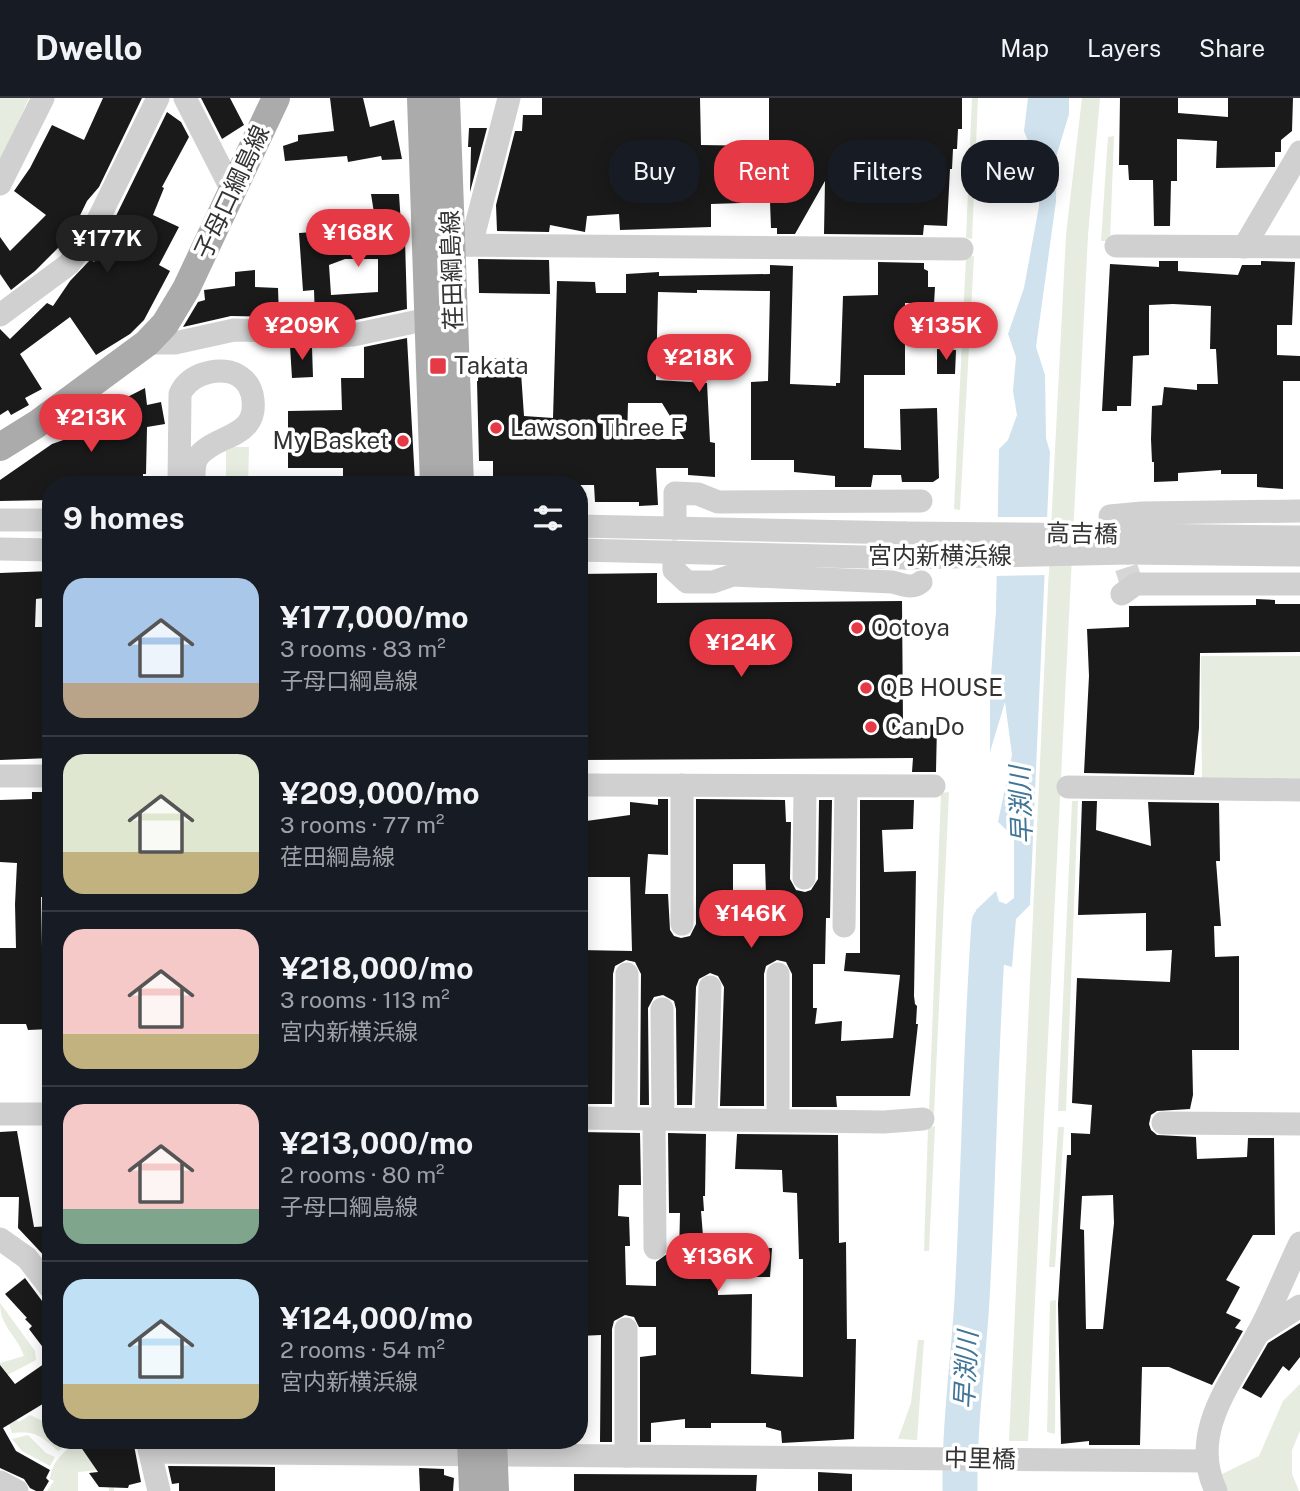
<!DOCTYPE html>
<html lang="en">
<head>
<meta charset="utf-8">
<style>
	:root { --surface:#171b24; --page:#20242c; --text:#f1f3f6; --muted:#9ea1a6; --line:#363941; --accent:#e63946 }
	body { margin:0; font-family:"Public Sans","Noto Sans JP",sans-serif; background:var(--page); color:var(--text); height:100vh; display:flex; flex-direction:column; font-size:26px; white-space:nowrap }
	* { box-sizing:border-box; margin:0 }
	p { font-size:23px; color:var(--muted) }
	.icon { flex:none; width:38px; height:38px; fill:none; stroke:currentColor; stroke-width:2; stroke-linecap:round; stroke-linejoin:round }
	.map { position:relative; flex:1; overflow:hidden }
	.sheet { position:absolute; left:42px; top:378px; width:546px; height:973px; display:flex; flex-direction:column; background:var(--surface); border-radius:28px; box-shadow:0 4px 18px #0003 }
	.sheet>* { flex:none }
	.guide { position:absolute; left:609px; top:42px; width:584px; height:63px; display:flex; gap:14px }
	.price { position:absolute; translate:-50% -60px; padding:0 16px; border-radius:24px; background:var(--accent); color:#fff; font-size:23px; line-height:46px; filter:drop-shadow(0 2px 4px #0008) }
	.price::after { content:''; position:absolute; left:50%; top:42px; width:21px; height:16px; margin-left:-10px; background:inherit; clip-path:polygon(0 0,100% 0,50% 100%) }
	.price.current { background:#222; color:#fff }
	ul { padding:0; list-style:none }
	li { display:flex; align-items:center; gap:21px; height:175px; padding:0 21px }
	li+li { border-top:2px solid var(--line) }
	li span { display:grid; place-items:center; flex:none; width:196px; height:140px; border-radius:21px; color:#555 }
	li>.icon { margin-inline-start:auto }
	span .icon { width:84px; height:84px; fill:#fffc; stroke-width:1 }
	li b { font-size:30px }
	h2 { display:flex; justify-content:space-between; align-items:center; height:84px; padding:0 21px; font-size:30px }
	.pill { padding:0 24px; border-radius:28px; background:var(--surface); box-shadow:0 4px 18px #0003; font-size:24px; line-height:63px }
	.pill.current { background:var(--accent); color:#fff }
	header { display:flex; align-items:center; gap:42px; box-sizing:border-box; height:98px; padding:0 35px; background:var(--surface); border-bottom:2px solid var(--line) }
	header strong { font-size:33px }
	nav { display:flex; gap:38px; margin-inline-start:auto; font-size:24px }
	.map>svg:first-child { display:block }
	.green { fill:#e6ecdf }
	.water { fill:#cfe2ee }
	.pier { fill:#fff }
	.lines { fill:none; stroke-linecap:round; stroke-linejoin:round }
	.river { stroke:#cfe2ee; stroke-width:35 }
	.building { fill:#1a1a1a; fill-rule:evenodd }
	.minor-tunnel { stroke:#d6d6d6; stroke-width:23; stroke-dasharray:23 11; stroke-linecap:butt }
	.minor { stroke:#d0d0d0; stroke-width:23 }
	.major { stroke:#ababab; stroke-width:28 }
	.minor-bridge { stroke:#d0d0d0; stroke-width:23 }
	.poi-dot { fill:#e63946; stroke:#fff; stroke-width:2.5 }
	.labels { text-anchor:middle; stroke-width:7; stroke-linejoin:round; paint-order:stroke }
	.street-label { font-size:24px; fill:#333; stroke:#fff }
	.poi-label { font-size:24px; fill:#333; stroke:#fff; text-anchor:start }
	.water-label { font-size:26px; font-style:italic; fill:#3f7597; stroke:#fff }
</style>
</head>
<body>
<header>
<strong>Dwello</strong>
<nav><a>Map</a><a>Layers</a><a>Share</a></nav>
</header>
<div class="map">
<svg width="1300" height="1393" viewBox="0 0 1300 1393">
	<rect width="100%" height="100%" fill="#fff"/>
	<g class="green">
		<polygon points="0,0 29,0 0,64"/>
		<polygon points="972,0 978,0 972,141 966,140"/>
		<polygon points="1082,0 1100,0 1088,137 1028,1343 1009,1343 1048,489 1066,137"/>
		<polygon points="1114,38 1110,143 1101,143 1108,39"/>
		<polygon points="974,158 960,412 954,411 966,159"/>
		<polygon points="235,349 249,349 248,387 226,387 226,353"/>
		<polygon points="1201,558 1300,558 1300,686 1202,685"/>
		<polygon points="949,694 934,1016 929,1015 941,695"/>
		<polygon points="1072,703 1078,703 1066,1013 1058,1013"/>
		<polygon points="935,1028 929,1153 924,1153 928,1030"/>
		<polygon points="1058,1029 1064,1029 1055,1169 1049,1169"/>
		<polygon points="1056,1202 1055,1336 1047,1334 1050,1203"/>
		<path d="M 0,1205 L 35,1253 L 36,1262 L 0,1281 L 0,1265 L 24,1258 C 17,1237 0,1229 0,1205 Z"/>
		<polygon points="918,1242 924,1242 917,1342 898,1341 911,1305"/>
		<polygon points="1300,1286 1300,1333 1292,1352 1292,1376 1299,1393 1226,1393 1220,1377 1259,1358 1283,1303"/>
		<path d="M 30,1317 L 51,1327 L 51,1342 L 63,1342 L 67,1347 L 58,1353 C 40,1337 36,1333 12,1335 L 8,1323 L 13,1319 L 19,1324 Z"/>
		<polygon points="28,1337 46,1355 55,1359 50,1368 22,1353 12,1341"/>
		<path d="M 70,1349 L 92,1353 L 113,1363 L 114,1393 L 109,1393 L 107,1371 L 78,1374 L 78,1393 L 47,1393 L 54,1383 L 50,1381 C 52,1365 59,1359 70,1349 Z"/>
	</g>
	<polygon class="water" points="1028,0 1069,0 1069,16 1057,56 1056,103 1036,249 1045,277 1046,340 1050,354 1030,807 1016,821 1012,869 977,859 976,812 996,793 1001,810 1014,800 1014,739 998,724 1012,657 1005,604 990,654 990,590 996,513 999,351 1008,342 1017,317 1013,293 1016,259 1008,236 1024,190 1039,108 1039,71 1024,33"/>
	<polygon class="pier" points="994,419 1051,419 1049,477 993,478"/>
	<g class="lines">
		<path class="river" d="M 960,1393 C 959,1329 968,1266 972,1202 C 979,1076 980,951 989,825 L 997,821"/>
	</g>
	<g class="building">
		<polygon points="103,0 142,0 99,89 87,103 70,138 35,173 11,192 0,176 0,139 10,153 46,117 14,93 30,70 52,27 84,42"/>
		<polygon points="201,0 230,0 244,27 222,41"/>
		<polygon points="330,0 363,0 370,29 394,22 402,61 382,62 381,58 348,64 347,58 285,63 283,48 298,43 298,37 334,33"/>
		<polygon points="542,0 700,0 701,47 769,48 769,0 962,0 962,31 958,31 957,51 953,51 952,71 950,71 947,128 924,127 923,137 824,136 825,83 795,136 777,136 777,130 771,130 770,104 711,106 711,129 620,132 619,116 587,118 585,134 550,127 549,134 497,133 496,107 515,33 522,33 523,17 542,17"/>
		<polygon points="1120,0 1178,0 1178,15 1228,19 1228,0 1293,0 1292,33 1281,42 1281,54 1275,54 1275,69 1216,70 1217,43 1177,41 1177,83 1171,83 1170,128 1154,128 1153,82 1129,82 1128,67 1119,67"/>
		<polygon points="167,14 181,24 189,39 162,89 164,90 153,117 179,129 159,167 170,173 144,222 130,236 96,257 70,219 20,256 42,291 25,300 29,307 11,317 8,312 0,317 0,231 10,241 47,205 53,208 70,183 91,161 94,164 116,130 114,129 117,124 114,122"/>
		<polygon points="469,30 487,30 470,94 471,49 468,49"/>
		<path d="M 371,96 L 399,96 L 402,142 L 405,142 L 407,211 L 351,223 L 315,222 L 314,192 L 303,193 L 299,135 L 344,132 L 345,156 L 379,146 ZM 378,161 L 378,194 L 331,197 L 329,167 L 345,161 Z"/>
		<polygon points="478,161 549,162 550,196 479,195"/>
		<polygon points="1159,163 1178,163 1178,173 1238,177 1242,167 1261,167 1261,163 1295,164 1292,227 1277,227 1277,257 1300,258 1300,283 1283,283 1283,391 1257,389 1257,376 1221,376 1221,372 1178,375 1178,383 1154,384 1154,364 1152,364 1151,341 1152,308 1162,307 1164,289 1197,292 1197,286 1218,286 1216,251 1210,251 1211,208 1173,206 1149,207 1149,257 1133,258 1131,308 1117,308 1117,313 1102,313 1110,166 1159,169"/>
		<path d="M 878,164 L 924,165 L 924,171 L 928,173 L 928,189 L 935,189 L 934,206 L 905,205 L 905,277 L 864,277 L 864,350 L 901,352 L 900,311 L 937,310 L 939,380 L 933,384 L 902,384 L 901,377 L 873,377 L 871,389 L 835,389 L 835,378 L 794,374 L 794,362 L 751,362 L 751,284 L 768,283 L 770,193 L 697,192 L 697,195 L 658,194 L 656,282 L 707,285 L 710,344 L 715,345 L 715,379 L 688,377 L 688,370 L 656,370 L 658,407 L 639,408 L 639,404 L 595,404 L 594,387 L 493,387 L 493,363 L 479,363 L 477,283 L 478,283 L 479,260 L 520,260 L 524,318 L 553,320 L 557,183 L 595,184 L 596,195 L 626,195 L 626,176 L 659,174 L 659,178 L 770,176 L 770,167 L 793,168 L 790,286 L 836,288 L 836,285 L 840,285 L 843,198 L 878,197 ZM 628,305 L 662,305 L 684,341 L 627,341 Z"/>
		<polygon points="255,172 255,189 278,190 279,219 231,218 183,229 198,204 205,202 204,192 235,188 235,174"/>
		<polygon points="407,240 415,384 390,387 343,387 343,370 288,370 288,313 342,312 341,280 364,280 364,249"/>
		<polygon points="290,248 312,250 313,279 292,280"/>
		<polygon points="937,251 956,252 955,276 937,276"/>
		<polygon points="145,290 147,307 161,304 165,326 147,329 146,376 143,376 143,387 51,387 51,402 0,403 0,382 52,346 86,334 87,321 106,320 102,312"/>
		<polygon points="51,473 51,499 36,501 35,529 46,529 47,556 51,556 50,583 43,581 47,636 51,636 51,660 0,662 0,475"/>
		<polygon points="657,475 657,505 902,503 903,625 937,627 936,674 912,674 913,660 579,662 579,476"/>
		<polygon points="1256,501 1275,502 1275,506 1300,506 1300,554 1200,555 1199,630 1194,677 1084,675 1089,578 1087,531 1129,529 1129,508 1256,507"/>
		<polygon points="32,694 51,694 51,728 46,728 46,770 50,770 49,799 41,799 42,850 51,850 51,931 28,932 26,926 0,926 0,850 16,850 15,806 17,765 0,764 0,702 32,701"/>
		<path d="M 658,701 L 668,701 L 668,757 L 648,756 L 645,796 L 668,796 L 670,832 L 674,838 L 681,840 L 690,838 L 696,826 L 696,701 L 785,702 L 786,724 L 791,724 L 790,781 L 796,792 L 805,794 L 811,792 L 818,781 L 819,702 L 832,702 L 830,820 L 826,820 L 825,866 L 813,866 L 813,910 L 817,910 L 815,926 L 842,923 L 841,943 L 893,940 L 900,877 L 844,873 L 846,855 L 860,855 L 860,702 L 914,702 L 913,731 L 882,732 L 884,774 L 916,773 L 914,898 L 915,906 L 917,908 L 916,926 L 918,926 L 910,998 L 836,998 L 837,1009 L 792,1009 L 792,876 L 786,864 L 777,862 L 766,868 L 764,876 L 764,1008 L 720,1008 L 724,889 L 718,878 L 710,875 L 699,881 L 696,889 L 692,1007 L 677,1007 L 676,911 L 674,903 L 663,897 L 654,899 L 648,910 L 649,1007 L 640,1007 L 641,876 L 635,864 L 626,862 L 615,868 L 613,876 L 612,1006 L 579,1006 L 579,852 L 632,853 L 630,779 L 579,779 L 579,724 L 630,717 L 630,704 L 658,707 ZM 733,766 L 765,766 L 766,797 L 763,800 L 733,801 Z"/>
		<path d="M 1082,703 L 1097,703 L 1096,732 L 1151,748 L 1148,704 L 1219,705 L 1220,763 L 1216,763 L 1221,828 L 1214,828 L 1215,859 L 1239,858 L 1239,952 L 1192,952 L 1193,997 L 1190,1011 L 1157,1013 L 1151,1017 L 1149,1026 L 1151,1032 L 1157,1037 L 1196,1039 L 1197,1061 L 1247,1059 L 1248,1040 L 1274,1040 L 1275,1137 L 1253,1137 L 1226,1182 L 1240,1189 L 1226,1215 L 1241,1222 L 1235,1230 L 1243,1233 L 1212,1287 L 1169,1269 L 1142,1269 L 1140,1347 L 1089,1347 L 1089,1343 L 1061,1346 L 1058,1206 L 1067,1057 L 1071,1057 L 1071,1035 L 1090,1036 L 1092,1007 L 1072,1005 L 1077,880 L 1170,884 L 1172,852 L 1146,853 L 1146,815 L 1078,817 ZM 1113,1097 L 1114,1125 L 1103,1231 L 1086,1231 L 1084,1132 L 1080,1131 L 1082,1098 Z"/>
		<polygon points="17,1033 34,1129 51,1128 51,1165 18,1130 19,1099 0,1099 0,1034"/>
		<polygon points="579,1034 640,1035 641,1087 619,1087 618,1118 629,1119 630,1148 625,1148 626,1187 656,1188 656,1164 667,1156 679,1156 680,1115 669,1115 668,1035 706,1036 705,1098 703,1098 704,1113 701,1113 705,1163 717,1163 718,1197 752,1196 751,1276 803,1279 803,1161 799,1161 797,1095 783,1094 782,1072 735,1071 737,1036 838,1037 839,1145 846,1144 847,1241 856,1241 854,1341 782,1345 781,1333 766,1329 766,1325 711,1325 711,1330 685,1330 685,1321 651,1325 651,1344 640,1344 640,1259 656,1257 656,1229 639,1229 634,1219 625,1217 614,1223 612,1231 612,1344 600,1344 601,1237 579,1238"/>
		<polygon points="772,1150 770,1179 754,1179 754,1151"/>
		<polygon points="25,1180 51,1215 51,1260 29,1231 32,1228 25,1221 27,1220 5,1196"/>
		<polygon points="1300,1225 1300,1259 1289,1273 1283,1268 1261,1300 1242,1290 1268,1245"/>
		<polygon points="51,1261 51,1301 3,1330 16,1353 50,1372 46,1380 49,1383 43,1393 36,1393 30,1390 24,1381 0,1370 0,1267 15,1286"/>
		<polygon points="76,1342 133,1342 141,1384 129,1387 128,1390 99,1389 89,1375 98,1374"/>
		<polygon points="168,1368 275,1369 275,1393 179,1393 179,1385 172,1386"/>
		<polygon points="419,1370 444,1371 444,1377 454,1380 453,1393 420,1393"/>
		<polygon points="818,1374 852,1376 852,1393 818,1393"/>
		<polygon points="574,1376 757,1377 756,1393 574,1393"/>
	</g>
	<g class="lines">
		<polyline class="minor-tunnel" points="1116,437 1130,481"/>
		<g class="minor">
			<polyline points="185,0 233,94"/>
			<polyline points="0,86 43,0"/>
			<polyline points="451,147 962,151"/>
			<polyline points="471,147 509,0"/>
			<polyline points="1116,148 1300,149"/>
			<polyline points="1244,149 1300,54"/>
			<polyline points="0,217 69,166 93,132 158,0"/>
			<polyline points="147,245 175,245 234,232 284,233 329,238 353,237 428,221"/>
			<path d="M 179,387 L 180,296 C 188,278 211,270 230,274 C 241,277 249,285 252,296 C 262,342 214,335 197,360 C 193,368 194,378 194,387"/>
			<polyline points="1110,418 1142,415 1300,413"/>
			<polyline points="0,422 51,422"/>
			<polyline points="579,428 904,435"/>
			<polyline points="675,430 675,395 698,396 718,404 921,403"/>
			<polyline points="1134,437 1300,439"/>
			<polyline points="0,451 51,452"/>
			<polyline points="579,452 905,460"/>
			<path d="M 674,454 L 674,472 L 687,484 L 713,484 L 733,477 L 892,484 C 902,486 912,492 921,484"/>
			<polyline points="1128,455 1300,457"/>
			<polyline points="1122,496 1136,486 1300,486"/>
			<polyline points="0,678 51,678"/>
			<polyline points="579,687 934,688"/>
			<polyline points="1068,689 1300,692"/>
			<polyline points="804,780 805,689"/>
			<polyline points="682,826 682,687"/>
			<polyline points="844,828 846,689"/>
			<polyline points="662,911 663,1021"/>
			<polyline points="0,1016 51,1016"/>
			<polyline points="579,1020 884,1024 923,1021"/>
			<polyline points="626,1020 627,876"/>
			<polyline points="654,1021 655,1150"/>
			<polyline points="706,1021 710,889"/>
			<polyline points="778,1022 778,876"/>
			<polyline points="1163,1025 1300,1026"/>
			<polyline points="0,1141 27,1160 51,1191"/>
			<polyline points="1258,1235 1300,1208"/>
			<polyline points="147,1342 159,1393"/>
			<polyline points="150,1354 1206,1363"/>
			<polyline points="626,1358 626,1231"/>
			<polyline points="0,1384 17,1393"/>
			<path d="M 1216,1393 C 1188,1334 1232,1284 1259,1233 C 1274,1205 1286,1174 1300,1145"/>
		</g>
		<g class="major">
			<polyline points="421,0 434,387"/>
			<polyline points="446,0 460,387"/>
			<polyline points="0,349 37,326 147,245 165,226 186,191 276,0"/>
			<polyline points="471,1342 473,1393"/>
			<polyline points="493,1342 495,1393"/>
		</g>
		<g class="minor-bridge">
			<polyline points="904,435 1134,437"/>
			<polyline points="905,460 1128,455"/>
		</g>
	</g>
	<g class="poi-dot">
		<rect x="429" y="259" width="18" height="18" rx="3.5"/>
		<circle cx="496" cy="330" r="7"/>
		<circle cx="403" cy="343" r="7"/>
		<circle cx="857" cy="530" r="7"/>
		<circle cx="866" cy="590" r="7"/>
		<circle cx="871" cy="629" r="7"/>
	</g>
	<g class="labels">
		<g class="street-label">
			<text transform="translate(232 94) rotate(-65)" y="8">子母口綱島線</text>
			<text transform="translate(452 172) rotate(-92)" y="8">荏田綱島線</text>
			<text transform="translate(1082 436) rotate(1)" y="8">高吉橋</text>
			<text x="940" y="466">宮内新横浜線</text>
			<text transform="translate(980 1361) rotate(1)" y="8">中里橋</text>
		</g>
		<g class="poi-label">
			<text x="454" y="276">Takata</text>
			<text x="510" y="338">Lawson Three F</text>
			<text x="389" y="351" text-anchor="end">My Basket</text>
			<text x="871" y="538">Ootoya</text>
			<text x="880" y="598">QB HOUSE</text>
			<text x="885" y="637">Can Do</text>
		</g>
		<g class="water-label">
			<text transform="translate(1021 707) rotate(-92)" y="9">早渕川</text>
			<text transform="translate(966 1272) rotate(-87)" y="9">早渕川</text>
		</g>
	</g>
</svg>
<b class="price" style="left:358px;top:171px">¥168K</b>
<b class="price current" style="left:107px;top:177px">¥177K</b>
<b class="price" style="left:302px;top:264px">¥209K</b>
<b class="price" style="left:946px;top:264px">¥135K</b>
<b class="price" style="left:699px;top:296px">¥218K</b>
<b class="price" style="left:91px;top:356px">¥213K</b>
<b class="price" style="left:741px;top:581px">¥124K</b>
<b class="price" style="left:751px;top:852px">¥146K</b>
<b class="price" style="left:718px;top:1195px">¥136K</b>
<div class="guide">
<a class="pill">Buy</a>
<a class="pill current">Rent</a>
<a class="pill">Filters</a>
<a class="pill">New</a>
</div>
<section class="sheet">
<h2>9 homes<svg class="icon" aria-label="filters" viewBox="0 0 24 24"><path d="M4 7h16M4 17h16"/><circle cx="9" cy="7" r="2"/><circle cx="15" cy="17" r="2"/></svg></h2>
<ul>
<li><span style="background:linear-gradient(#a9c7e8 75%,#b9a48a 0)"><svg class="icon" aria-label="home" viewBox="0 0 24 24"><path d="M3 11l9-7 9 7M6 9v11h12V9"/></svg></span><div><b>¥177,000/mo</b><p>3 rooms · 83 m²</p><p>子母口綱島線</p></div></li>
<li><span style="background:linear-gradient(#dfe7d0 70%,#c2b280 0)"><svg class="icon" aria-label="home" viewBox="0 0 24 24"><path d="M3 11l9-7 9 7M6 9v11h12V9"/></svg></span><div><b>¥209,000/mo</b><p>3 rooms · 77 m²</p><p>荏田綱島線</p></div></li>
<li><span style="background:linear-gradient(#f6c9c9 75%,#c2b280 0)"><svg class="icon" aria-label="home" viewBox="0 0 24 24"><path d="M3 11l9-7 9 7M6 9v11h12V9"/></svg></span><div><b>¥218,000/mo</b><p>3 rooms · 113 m²</p><p>宮内新横浜線</p></div></li>
<li><span style="background:linear-gradient(#f6c9c9 75%,#7fa58c 0)"><svg class="icon" aria-label="home" viewBox="0 0 24 24"><path d="M3 11l9-7 9 7M6 9v11h12V9"/></svg></span><div><b>¥213,000/mo</b><p>2 rooms · 80 m²</p><p>子母口綱島線</p></div></li>
<li><span style="background:linear-gradient(#bfe0f5 75%,#c2b280 0)"><svg class="icon" aria-label="home" viewBox="0 0 24 24"><path d="M3 11l9-7 9 7M6 9v11h12V9"/></svg></span><div><b>¥124,000/mo</b><p>2 rooms · 54 m²</p><p>宮内新横浜線</p></div></li>
</ul>
</section>
</div>
</body>
</html>
